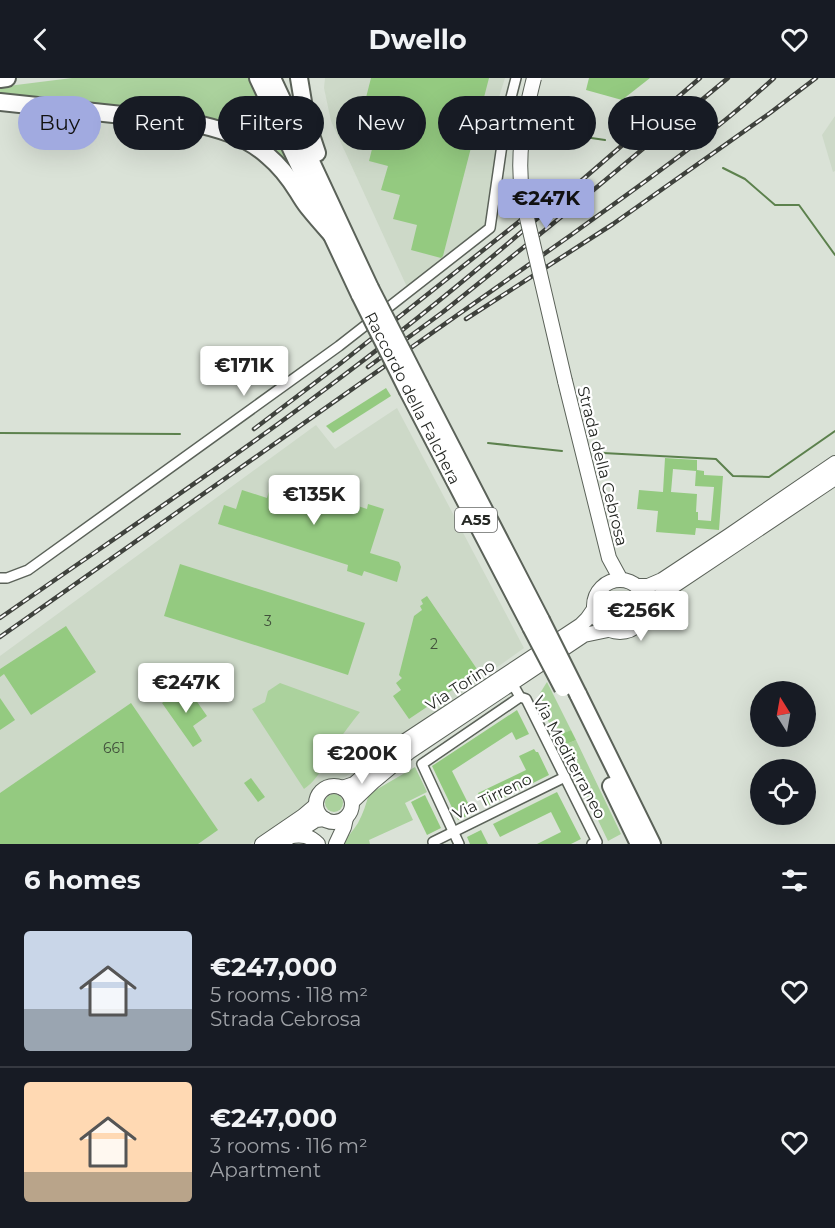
<!DOCTYPE html>
<html lang="en">
<head>
<meta charset="utf-8">
<style>
	:root { --surface:#171b24; --page:#20242c; --text:#f1f3f6; --muted:#9ea1a6; --line:#363941; --accent:#a1aae0 }
	body { margin:0; font-family:Montserrat,sans-serif; background:var(--page); color:var(--text); height:100vh; display:flex; flex-direction:column; font-size:22px; white-space:nowrap }
	* { box-sizing:border-box; margin:0 }
	p { font-size:20px; color:var(--muted) }
	.icon { flex:none; width:33px; height:33px; fill:none; stroke:currentColor; stroke-width:2; stroke-linecap:round; stroke-linejoin:round }
	.map { position:relative; height:766px; overflow:hidden }
	.side { display:flex; flex-direction:column; background:var(--surface); flex:1 }
	.side>* { flex:none }
	.top-card { position:absolute; left:18px; top:18px; width:800px; height:54px; display:flex; gap:12px }
	.needle { width:39px; rotate:349deg }
	.buttons { position:absolute; left:750px; top:603px; display:grid; gap:12px }
	.buttons a { display:grid; place-items:center; width:66px; height:66px; border-radius:50%; background:var(--surface); box-shadow:0 6px 24px #0002; font-size:30px }
	.price { position:absolute; translate:-50% -51px; padding:0 14px; border-radius:6px; background:#fff; color:#222; font-size:20px; line-height:39px; filter:drop-shadow(0 2px 3px #0008) }
	.price::after { content:''; position:absolute; left:50%; top:36px; width:18px; height:14px; margin-left:-9px; background:inherit; clip-path:polygon(0 0,100% 0,50% 100%) }
	.price.selected { background:var(--accent); color:#111 }
	ul { padding:0; list-style:none }
	li { display:flex; align-items:center; gap:18px; height:150px; padding:0 24px }
	li+li { border-top:2px solid var(--line) }
	li span { display:grid; place-items:center; flex:none; width:168px; height:120px; border-radius:6px; color:#555 }
	li>.icon { margin-inline-start:auto }
	span .icon { width:72px; height:72px; fill:#fffc; stroke-width:1 }
	li b { font-size:26px }
	h2 { display:flex; justify-content:space-between; align-items:center; height:72px; padding:0 24px; font-size:26px }
	.pill { padding:0 21px; border-radius:27px; background:var(--surface); box-shadow:0 6px 24px #0002; font-size:21px; line-height:54px }
	.pill.selected { background:var(--accent); color:#111 }
	header { display:flex; justify-content:space-between; align-items:center; height:78px; padding:0 24px; background:var(--surface); font-size:27px; font-weight:700 }
	.map>svg:first-child { display:block }
	.built { fill:#cdd9c8 }
	.green { fill:#abd29d }
	.lines { fill:none; stroke-linecap:round; stroke-linejoin:round }
	.stream { stroke:#5c814d; stroke-width:2 }
	.building { fill:#94ca80; fill-rule:evenodd }
	.street-casing { stroke:#5b6259; stroke-width:12 }
	.secondary-casing { stroke:#5b6259; stroke-width:16 }
	.highway-casing { stroke:#5b6259; stroke-width:20 }
	.street { stroke:#fff; stroke-width:9 }
	.secondary { stroke:#fff; stroke-width:14 }
	.highway { stroke:#fff; stroke-width:16 }
	.rail-casing { stroke:#3f423d; stroke-width:4.5 }
	.rail { stroke:#fff; stroke-width:2; stroke-dasharray:7; stroke-linecap:butt }
	.secondary-bridge-casing { stroke:#5b6259; stroke-width:16; stroke-linecap:butt }
	.highway-bridge-casing { stroke:#5b6259; stroke-width:20; stroke-linecap:butt }
	.secondary-bridge { stroke:#fff; stroke-width:14 }
	.highway-bridge { stroke:#fff; stroke-width:16 }
	.labels { text-anchor:middle; stroke-width:4.5; stroke-linejoin:round; paint-order:stroke }
	.number-label { font-size:14px; fill:#41503b }
	.shield { fill:#fff; stroke:#666866; stroke-width:1.5 }
	.shield-label { font-size:15px; font-weight:bold; fill:#252824 }
	.street-label { font-size:16px; fill:#252824; stroke:#fff }
</style>
</head>
<body>
<header><svg class="icon" aria-label="back" viewBox="0 0 24 24"><path d="M15 5l-7 7 7 7"/></svg>Dwello<svg class="icon" aria-label="heart" viewBox="0 0 24 24"><path d="M12 20l-8-8c-3-5 5-10 8-4 3-6 11-1 8 4z"/></svg></header>
<div class="map">
<svg width="835" height="766" viewBox="0 0 835 766">
	<rect width="100%" height="100%" fill="#dae2d7"/>
	<g class="built">
		<polygon points="325,0 505,0 495,32 503,33 494,84 485,147 407,209 331,43 324,10"/>
		<polygon points="835,38 835,93 833,94 822,57"/>
		<polygon points="397,330 524,570 269,754 250,766 0,766 0,578 316,347 335,371"/>
	</g>
	<g class="green">
		<polygon points="72,0 248,0 289,87 287,88 261,65 0,19 0,9"/>
		<polygon points="547,604 571,652 559,658 564,667 576,662 621,756 608,763 574,692 572,692 537,620"/>
		<path d="M 280,605 L 360,634 C 352,644 344,654 337,665 C 328,680 320,700 304,711 L 252,631 L 265,624 L 268,613 Z"/>
		<path d="M 415,689 L 427,714 L 405,725 L 413,742 L 369,762 L 370,766 L 344,766 C 348,757 353,753 358,745 C 363,736 366,726 369,716 Z"/>
		<circle cx="334" cy="725" r="9"/>
	</g>
	<g class="lines">
		<g class="stream">
			<polyline points="530,49 544,53 605,62"/>
			<polyline points="723,90 745,101 775,127 799,127 835,177"/>
			<polyline points="0,355 180,356"/>
			<polyline points="488,365 562,373"/>
			<polyline points="603,375 716,381 733,398 769,399 835,353"/>
		</g>
	</g>
	<g class="building">
		<polygon points="371,0 489,0 443,178 441,180 411,172 417,147 393,141 400,117 381,112 388,88 369,83 376,55 358,51"/>
		<polygon points="589,0 650,0 622,22 586,12"/>
		<polygon points="386,310 391,318 333,355 326,348"/>
		<path d="M 665,380 L 697,382 L 697,392 L 704,393 L 704,397 L 723,398 L 719,452 L 696,450 L 695,457 L 656,454 L 658,433 L 637,431 L 639,412 L 663,414 ZM 673,391 L 696,393 L 695,408 L 714,409 L 711,443 L 698,442 L 698,434 L 696,434 L 697,416 L 671,414 Z"/>
		<polygon points="273,400 367,431 368,426 384,431 370,475 399,484 401,489 397,504 364,493 362,498 347,493 348,487 218,446 224,427 236,431 242,412 267,420"/>
		<polygon points="180,486 365,545 348,597 164,538"/>
		<polygon points="427,518 479,594 409,641 393,618 401,612 396,605 402,600 399,597 414,538 422,532 420,528 423,526 421,522"/>
		<polygon points="66,548 96,594 31,637 4,596 0,599 0,591"/>
		<polygon points="186,608 207,638 193,648 202,663 193,669 162,625"/>
		<polygon points="0,620 15,642 0,652"/>
		<polygon points="131,625 218,752 198,766 0,766 0,715"/>
		<polygon points="517,632 529,656 516,662 512,654 452,693 473,735 458,742 432,688"/>
		<polygon points="571,652 576,662 564,667 559,657"/>
		<polygon points="534,671 536,674 538,674 549,697 485,729 478,715 526,692 519,678"/>
		<polygon points="251,700 265,719 258,724 244,705"/>
		<polygon points="557,714 581,761 571,766 537,766 561,754 551,734 500,759 493,746"/>
		<polygon points="425,717 441,750 427,757 411,724"/>
		<polygon points="481,752 488,766 470,766 467,759"/>
	</g>
	<g class="lines">
		<g class="street-casing">
			<g id="street">
				<polyline points="0,500 7,500 28,492 339,268 490,150 506,39 516,0"/>
				<polyline points="512,605 520,619 526,621 597,764 592,766"/>
				<polyline points="433,764 565,699"/>
				<polyline points="459,766 422,686 520,619"/>
			</g>
		</g>
		<g class="secondary-casing">
			<g id="secondary">
				<polyline points="565,303 609,480 621,502"/>
				<circle cx="620" cy="528" r="26"/>
				<polyline points="637,508 648,508 662,502 730,457 835,385"/>
				<polyline points="646,529 666,513 835,400"/>
				<circle cx="334" cy="726" r="18"/>
				<polyline points="342,710 354,706 399,667 581,547 587,541 594,531"/>
				<polyline points="352,724 374,703 409,674 575,563 584,557 608,552"/>
				<path d="M 291,758 C 303,757 309,757 318,766"/>
				<polyline points="262,766 303,738 316,727"/>
				<polyline points="279,766 316,742 325,741"/>
				<polyline points="336,766 344,749 346,740"/>
			</g>
		</g>
		<g class="highway-casing">
			<g id="highway">
				<polyline points="258,0 360,217"/>
				<polyline points="272,0 370,210"/>
				<polyline points="299,0 306,42 317,75"/>
				<polyline points="0,1 7,0"/>
				<path d="M 0,24 L 188,44 C 217,50 246,58 268,78 C 280,88 290,101 298,114 C 301,119 304,124 308,129 C 316,139 324,148 332,157"/>
				<polyline points="420,308 541,542"/>
				<polyline points="408,313 531,549"/>
				<polyline points="578,616 652,766"/>
				<polyline points="611,708 639,766"/>
			</g>
		</g>
		<use href="#street" class="street"/>
		<use href="#secondary" class="secondary"/>
		<use href="#highway" class="highway"/>
		<g class="rail-casing">
			<g id="rail">
				<polyline points="466,241 613,146 770,35 816,0"/>
				<polyline points="368,289 443,234 555,144 728,0"/>
				<polyline points="254,351 341,285 535,131"/>
				<path d="M 0,540 C 116,459 235,380 348,294 C 470,202 584,100 700,0"/>
				<path d="M 0,559 L 571,157 C 640,107 711,58 774,0"/>
			</g>
		</g>
		<use href="#rail" class="rail"/>
		<g class="secondary-bridge-casing">
			<path id="secondary-bridge" d="M 534,0 C 523,43 516,79 523,123 L 565,303"/>
		</g>
		<g class="highway-bridge-casing">
			<g id="highway-bridge">
				<polyline points="370,210 420,308"/>
				<polyline points="360,217 408,313"/>
				<polyline points="541,542 578,616"/>
				<polyline points="531,549 563,610"/>
			</g>
		</g>
		<use href="#secondary-bridge" class="secondary-bridge"/>
		<use href="#highway-bridge" class="highway-bridge"/>
	</g>
	<g class="labels">
		<g class="number-label">
			<text x="268" y="548">3</text>
			<text x="434" y="571">2</text>
			<text x="114" y="675">661</text>
		</g>
		<rect class="shield" x="455" y="430" width="42" height="24" rx="4.5"/>
		<g class="shield-label">
			<text x="476" y="447">A55</text>
		</g>
		<g class="street-label">
			<text transform="translate(413 320) rotate(63)" y="6">Raccordo della Falchera</text>
			<text transform="translate(603 388) rotate(76)" y="6">Strada della Cebrosa</text>
			<text transform="translate(460 607) rotate(-33)" y="6">Via Torino</text>
			<text transform="translate(570 679) rotate(62)" y="6">Via Mediterraneo</text>
			<text transform="translate(492 718) rotate(-26)" y="6">Via Tirreno</text>
		</g>
	</g>
</svg>
<div class="buttons">
<a><svg class="needle" viewBox="-14 -14 28 28"><path d="M0-13l5 13h-10z" fill="#e53935"/><path d="M0 13l5-13h-10z" fill="#9ea1a6"/></svg></a>
<a><svg class="icon" aria-label="locate" viewBox="0 0 24 24"><circle cx="12" cy="12" r="6"/><path d="M12 2v4M12 18v4M2 12h4M18 12h4"/></svg></a>
</div>
<b class="price selected" style="left:546px;top:152px">€247K</b>
<b class="price" style="left:244px;top:319px">€171K</b>
<b class="price" style="left:314px;top:448px">€135K</b>
<b class="price" style="left:641px;top:564px">€256K</b>
<b class="price" style="left:186px;top:636px">€247K</b>
<b class="price" style="left:362px;top:707px">€200K</b>
<div class="top-card">
<a class="pill selected">Buy</a>
<a class="pill">Rent</a>
<a class="pill">Filters</a>
<a class="pill">New</a>
<a class="pill">Apartment</a>
<a class="pill">House</a>
</div>
</div>
<section class="side">
<h2>6 homes<svg class="icon" aria-label="filters" viewBox="0 0 24 24"><path d="M4 7h16M4 17h16"/><circle cx="9" cy="7" r="2"/><circle cx="15" cy="17" r="2"/></svg></h2>
<ul>
<li><span style="background:linear-gradient(#c9d6e8 65%,#9aa5b1 0)"><svg class="icon" aria-label="home" viewBox="0 0 24 24"><path d="M3 11l9-7 9 7M6 9v11h12V9"/></svg></span><div><b>€247,000</b><p>5 rooms · 118 m²</p><p>Strada Cebrosa</p></div><svg class="icon" aria-label="heart" viewBox="0 0 24 24"><path d="M12 20l-8-8c-3-5 5-10 8-4 3-6 11-1 8 4z"/></svg></li>
<li><span style="background:linear-gradient(#ffd9b3 75%,#b9a48a 0)"><svg class="icon" aria-label="home" viewBox="0 0 24 24"><path d="M3 11l9-7 9 7M6 9v11h12V9"/></svg></span><div><b>€247,000</b><p>3 rooms · 116 m²</p><p>Apartment</p></div><svg class="icon" aria-label="heart" viewBox="0 0 24 24"><path d="M12 20l-8-8c-3-5 5-10 8-4 3-6 11-1 8 4z"/></svg></li>
</ul>
</section>
</body>
</html>
